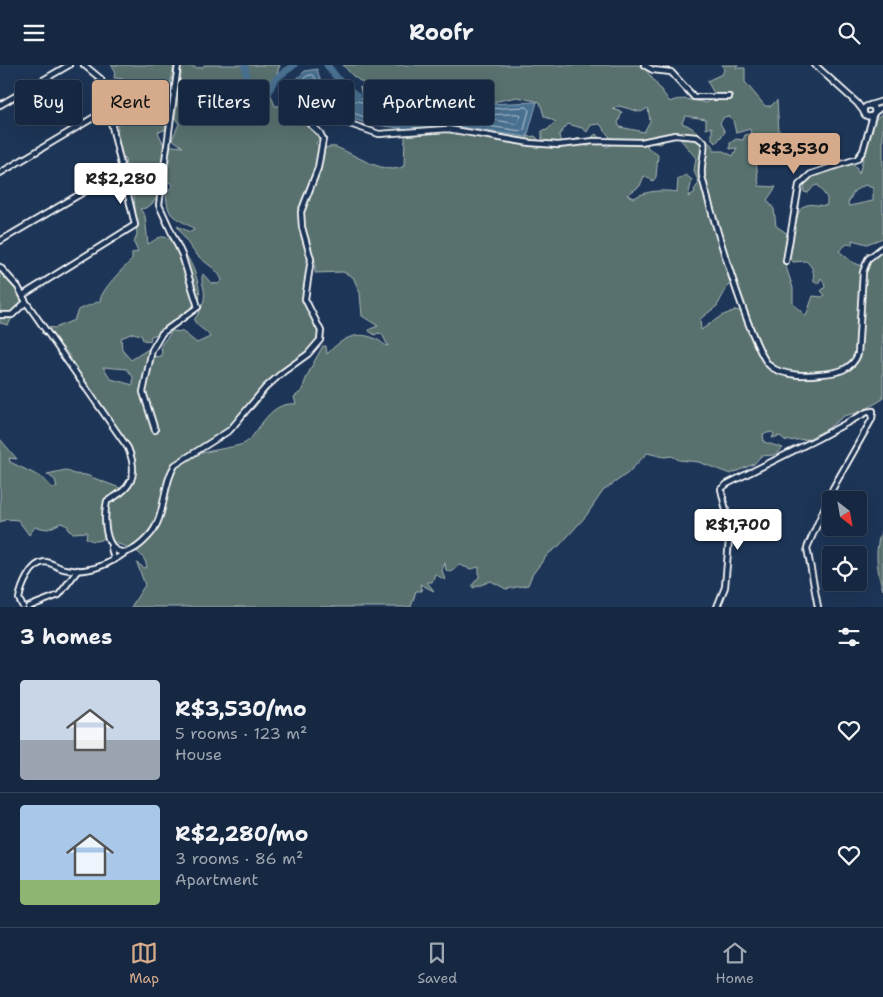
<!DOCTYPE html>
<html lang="en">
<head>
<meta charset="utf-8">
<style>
	:root { --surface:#162841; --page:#23344c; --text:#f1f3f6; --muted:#9ea6b1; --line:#35445a; --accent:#d6ab8b }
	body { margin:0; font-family:"Shantell Sans",sans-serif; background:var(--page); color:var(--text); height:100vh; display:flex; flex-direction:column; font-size:19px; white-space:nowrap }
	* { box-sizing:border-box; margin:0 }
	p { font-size:16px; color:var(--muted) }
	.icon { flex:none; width:28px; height:28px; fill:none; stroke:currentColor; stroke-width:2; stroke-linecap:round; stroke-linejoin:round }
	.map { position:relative; height:542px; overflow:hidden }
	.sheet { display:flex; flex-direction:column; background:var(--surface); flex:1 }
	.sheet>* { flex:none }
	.top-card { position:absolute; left:15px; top:15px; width:500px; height:45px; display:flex; gap:10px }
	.needle { width:32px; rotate:149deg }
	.buttons { position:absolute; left:822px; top:426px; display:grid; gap:10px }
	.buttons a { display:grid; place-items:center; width:45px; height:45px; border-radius:5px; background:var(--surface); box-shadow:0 5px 20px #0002,0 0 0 1px var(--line); font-size:25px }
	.price { position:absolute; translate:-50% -42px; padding:0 11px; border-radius:5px; background:#fff; color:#222; font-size:16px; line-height:32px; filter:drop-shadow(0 1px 2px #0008) }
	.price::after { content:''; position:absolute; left:50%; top:30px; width:15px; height:11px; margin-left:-8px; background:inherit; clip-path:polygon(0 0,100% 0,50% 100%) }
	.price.selected { background:var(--accent); color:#111 }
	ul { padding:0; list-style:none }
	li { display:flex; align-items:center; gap:15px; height:125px; padding:0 20px }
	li+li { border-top:1px solid var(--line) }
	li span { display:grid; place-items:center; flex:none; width:140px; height:100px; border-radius:5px; color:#555 }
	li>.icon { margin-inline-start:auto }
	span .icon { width:60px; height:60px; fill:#fffc; stroke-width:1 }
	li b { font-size:21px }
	h2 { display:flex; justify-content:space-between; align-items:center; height:60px; padding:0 20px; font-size:21px }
	.tag { padding:0 18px; border-radius:5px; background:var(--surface); box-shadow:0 5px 20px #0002,0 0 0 1px var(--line); font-size:18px; line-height:45px }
	.tag.selected { background:var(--accent); color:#111 }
	header { display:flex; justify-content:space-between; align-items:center; height:65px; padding:0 20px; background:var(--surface); font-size:22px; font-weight:700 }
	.dock { display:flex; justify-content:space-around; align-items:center; height:70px; border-top:1px solid var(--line); background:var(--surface); font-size:14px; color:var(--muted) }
	.dock a { display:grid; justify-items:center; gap:2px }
	.dock .selected { color:var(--accent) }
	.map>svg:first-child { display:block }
	.green { fill:#59716e; stroke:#acb8b6; fill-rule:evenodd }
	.water { fill:#487090; stroke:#91a9bc }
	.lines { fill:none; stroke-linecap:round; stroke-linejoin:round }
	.shore { stroke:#b6c6d3; stroke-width:1 }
	.river { stroke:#487090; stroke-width:7 }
	.minor-casing { stroke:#fff; stroke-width:8 }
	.minor { stroke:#1d3557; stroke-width:4.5 }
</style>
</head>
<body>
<header><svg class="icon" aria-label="menu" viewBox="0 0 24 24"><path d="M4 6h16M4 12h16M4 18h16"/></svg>Roofr<svg class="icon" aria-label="search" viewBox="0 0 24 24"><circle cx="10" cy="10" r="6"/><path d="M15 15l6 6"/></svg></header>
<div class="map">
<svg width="883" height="542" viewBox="0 0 883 542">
	<rect width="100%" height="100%" fill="#1d3557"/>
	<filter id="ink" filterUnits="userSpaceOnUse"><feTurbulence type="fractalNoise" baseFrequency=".02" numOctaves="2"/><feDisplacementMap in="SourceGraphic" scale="10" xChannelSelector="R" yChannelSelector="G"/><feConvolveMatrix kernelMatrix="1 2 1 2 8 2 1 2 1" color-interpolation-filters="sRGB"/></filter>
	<g filter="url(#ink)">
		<g class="green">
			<path d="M 111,0 L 174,0 L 166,43 L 167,46 L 165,65 L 158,67 L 164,80 L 183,82 L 172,74 L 179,59 L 175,53 L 181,9 L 180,0 C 188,0 194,3 202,3 L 204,0 L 280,0 L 270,28 L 275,41 L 312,40 L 312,53 L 324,70 L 316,78 L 321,84 C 326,83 330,81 336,82 C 354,89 387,112 404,101 L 405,72 L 417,56 L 524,66 L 527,72 L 535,71 L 542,78 L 542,66 L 547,65 L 556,57 L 544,51 L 540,37 L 517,32 L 488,38 L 426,41 L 399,37 L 379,29 L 362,31 L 360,22 L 367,25 L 366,20 L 353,11 L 343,0 L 640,0 L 646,5 L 670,37 C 680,31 696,36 707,38 L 715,30 L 707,16 L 722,9 L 724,5 L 722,0 L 738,0 L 736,3 L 745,3 L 745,17 L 765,41 L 771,41 L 777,35 L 779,67 L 791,69 L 787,74 L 788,81 L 770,94 L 756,96 L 759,121 L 776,122 L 767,135 L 774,144 L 776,161 L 788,169 L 789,186 C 795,175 793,143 807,140 C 814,138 821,142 827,140 L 827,133 L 818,120 L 814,121 L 808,128 L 804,127 C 801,107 823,105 837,102 C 842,101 849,98 853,100 C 856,101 858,107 859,109 L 873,57 L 883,47 L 883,173 L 867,179 L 852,175 L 852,180 L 847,179 L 839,186 L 852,197 L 862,201 L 867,188 L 874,190 L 883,187 L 883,334 L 863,346 L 844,351 L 827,364 L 808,374 L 786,376 L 780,371 L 772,373 L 774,369 L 772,367 L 763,369 L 764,377 L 783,383 L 774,390 L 761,391 L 754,399 L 730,409 L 699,397 L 679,395 L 672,391 L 664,392 L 647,388 L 628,408 L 603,426 L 586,451 L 559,481 L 548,489 L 532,510 L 528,520 L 506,524 L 491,516 L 473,523 L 473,519 L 479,512 L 479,502 L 471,504 L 459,500 L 451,507 L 446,505 L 445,498 L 442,505 L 445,515 L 435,509 L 432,517 L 427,517 L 434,526 L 420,519 L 422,526 L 416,526 L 411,542 L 131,542 L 145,520 L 137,498 L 144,503 L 147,502 C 142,479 120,485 107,472 C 99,476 94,478 86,473 L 87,467 L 73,468 L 68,465 L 68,461 L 61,458 L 48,464 L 35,462 L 29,470 L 18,455 L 7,454 L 0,457 L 0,374 L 17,394 L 9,393 L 10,397 L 41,412 L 53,423 L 57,422 L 55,415 L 47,409 L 66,405 L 74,409 L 86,410 L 125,425 L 130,424 C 134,416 134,406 132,398 C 125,368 93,331 76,305 C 72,299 71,291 65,285 C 58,277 51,271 41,268 L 46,262 L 55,263 L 74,255 L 78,245 L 100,236 C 101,225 123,203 132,195 L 132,188 L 138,187 L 134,178 L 137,169 L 133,119 L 127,106 L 125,94 L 114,82 L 118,63 L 108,28 L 109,22 L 123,14 L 114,13 L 115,5 ZM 619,41 L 641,47 L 648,43 L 650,56 L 644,67 L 620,62 L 618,58 L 622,47 L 613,44 ZM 685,51 L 706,54 L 706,64 L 712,62 L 712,75 L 716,78 L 725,67 L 720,58 L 724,52 L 728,51 L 733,55 L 736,68 L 750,64 L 751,69 L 745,70 L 743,75 L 736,74 L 730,78 L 730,84 L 737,83 L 733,91 L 723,86 L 713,86 L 714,82 C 703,73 696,63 682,58 ZM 568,59 L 582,63 L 587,67 L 591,60 L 600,59 L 614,78 L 607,82 L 596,69 L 593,71 L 588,82 L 579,73 L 564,79 L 560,75 L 559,70 ZM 676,69 L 696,93 L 694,106 L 699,118 L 694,125 L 695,127 L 688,132 L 692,115 L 686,110 L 678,114 L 677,127 C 663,125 647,125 634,133 L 627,130 L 640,121 L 644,111 L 653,116 L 656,112 L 658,90 L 647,82 L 648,77 L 661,79 L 670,70 ZM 166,115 L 173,120 L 166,128 C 168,155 173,150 193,163 L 194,165 L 190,167 L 177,161 C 184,171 189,182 197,190 C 207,200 216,202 222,215 L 218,219 L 211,218 L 203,209 C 201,214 202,215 203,220 C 207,234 202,244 194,255 C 197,263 206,264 210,272 L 197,278 L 183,267 L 172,266 L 161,280 L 162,291 L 152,292 L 150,283 L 131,295 L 122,285 L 121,273 L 133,268 L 141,270 L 143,275 L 150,276 L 151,271 L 161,268 L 162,265 L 196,245 C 209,229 186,174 164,172 C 158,171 153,177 148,179 L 145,151 L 140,144 C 157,143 157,126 166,115 ZM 865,120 L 873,123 L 873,136 L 849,141 L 848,138 L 854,126 ZM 311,185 L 315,196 L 315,208 L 343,207 L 353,212 L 360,228 L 362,251 L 378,261 L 370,264 L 369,266 L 375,270 L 378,268 L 382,269 L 388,281 C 383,280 382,277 378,275 C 357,264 341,274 327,289 L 326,281 L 323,281 C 318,289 302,318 303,325 L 294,332 L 296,339 C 265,336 258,374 243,379 C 231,383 210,385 195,390 L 254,343 L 279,312 L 316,280 C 324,256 303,246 303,228 C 303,223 310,192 311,185 ZM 786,193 L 790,193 L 793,197 L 806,196 C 815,204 813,208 814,217 L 818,219 L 821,213 L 824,217 L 825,222 L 821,226 L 825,230 L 822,232 L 813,231 L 806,251 L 793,239 L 793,223 L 784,196 ZM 729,219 L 734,220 L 749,249 L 736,245 L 721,251 L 701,265 L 700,254 L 717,241 ZM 103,302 L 127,304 L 133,312 L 133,320 L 111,314 Z"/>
			<path d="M 0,199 C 9,209 22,221 22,236 L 8,260 L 0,258 Z"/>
			<path d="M 883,461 L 883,525 C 876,502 874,483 883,461 Z"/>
		</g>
		<polygon class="water" points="317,4 320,14 331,31 342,35 357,31 382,39 437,41 537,37 527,72 446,60 408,64 368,59 292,34 293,17 305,6"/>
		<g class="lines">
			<g class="shore">
				<polygon points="313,10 331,37 330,40 298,30 298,19 307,11"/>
				<path d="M 357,36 C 411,52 471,44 527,42 L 529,45 L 524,65 L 521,66 L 446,55 L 408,58 L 370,54 L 339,43 L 341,40 Z"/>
				<polygon points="518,49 521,51 517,59 485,53 487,50"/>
			</g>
			<g class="river">
				<path d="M 245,0 L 249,30 C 272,45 265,26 275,15 C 279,10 288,5 294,0"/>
				<polyline points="327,0 341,18 357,31"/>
			</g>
			<g class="minor-casing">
				<g id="minor">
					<polyline points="644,0 653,5 671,7 694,32 729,32"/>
					<polyline points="815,0 857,38 864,47"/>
					<polyline points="0,40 69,0"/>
					<polyline points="870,40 883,36"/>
					<circle cx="869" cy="46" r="5.5"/>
					<polyline points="875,47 883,41"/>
					<polyline points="0,108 108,44"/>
					<polyline points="0,176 123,104"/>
					<polyline points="786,196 799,120 811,109 857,94 863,86 873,50"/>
					<polyline points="0,202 18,222 26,237 12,250 0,250"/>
					<polyline points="23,230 135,160 101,14 84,0"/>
					<path d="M 26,237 L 128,383 C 139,410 132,424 107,436 C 100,469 113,510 148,472 C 167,452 161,422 175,400 L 230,365 L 265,323 L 283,307 L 308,289 L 320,275 L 321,266 L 305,234 L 311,194 L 302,162 L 301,147 L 318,103 L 323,74 L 320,68 L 304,54 L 306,49 L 312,46 L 379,69 L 448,64 L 530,78 L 558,80 L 594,76 L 641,77 L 675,70 L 697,72 L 704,77 C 706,88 700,99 702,111 C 708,139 753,288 770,301 C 782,311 806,311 821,309 C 837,308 852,305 858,289 L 863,207 L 868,194 L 883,182"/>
					<polyline points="155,365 143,327 152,285 162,268 198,242 182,190 159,140 178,0"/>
					<polyline points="111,482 114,495"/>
					<path d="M 23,542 L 19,534 C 21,523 30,498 45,497 C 51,497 58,503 64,504 C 87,509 107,501 126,487"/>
					<polyline points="28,542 59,530 78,505"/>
					<polyline points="717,542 725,522 730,463 721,424 727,419 817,374 867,347 873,346 872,354 833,423 807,483 818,542"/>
				</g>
			</g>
			<use href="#minor" class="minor"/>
		</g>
	</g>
</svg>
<div class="buttons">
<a><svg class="needle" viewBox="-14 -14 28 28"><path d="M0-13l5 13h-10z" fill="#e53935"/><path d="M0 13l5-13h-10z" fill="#9ea6b1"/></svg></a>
<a><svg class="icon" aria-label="locate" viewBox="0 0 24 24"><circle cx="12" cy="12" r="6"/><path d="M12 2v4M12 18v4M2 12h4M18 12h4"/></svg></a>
</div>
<b class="price selected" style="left:794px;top:110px">R$3,530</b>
<b class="price" style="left:121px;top:140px">R$2,280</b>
<b class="price" style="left:738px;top:486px">R$1,700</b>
<div class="top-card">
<a class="tag">Buy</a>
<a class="tag selected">Rent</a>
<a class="tag">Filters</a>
<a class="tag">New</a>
<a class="tag">Apartment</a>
</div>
</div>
<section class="sheet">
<h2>3 homes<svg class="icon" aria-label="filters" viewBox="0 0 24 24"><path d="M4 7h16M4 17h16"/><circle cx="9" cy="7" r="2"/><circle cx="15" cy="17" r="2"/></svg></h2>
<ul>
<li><span style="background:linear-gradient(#c9d6e8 60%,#9aa5b1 0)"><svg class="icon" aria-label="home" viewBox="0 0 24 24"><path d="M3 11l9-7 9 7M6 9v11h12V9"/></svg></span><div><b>R$3,530/mo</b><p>5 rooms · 123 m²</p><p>House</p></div><svg class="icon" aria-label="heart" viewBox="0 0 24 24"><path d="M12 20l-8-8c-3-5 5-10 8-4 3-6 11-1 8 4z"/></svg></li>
<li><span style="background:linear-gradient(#a9c7e8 75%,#8fb573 0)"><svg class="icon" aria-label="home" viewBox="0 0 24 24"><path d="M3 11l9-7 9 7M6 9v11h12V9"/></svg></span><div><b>R$2,280/mo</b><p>3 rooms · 86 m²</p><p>Apartment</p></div><svg class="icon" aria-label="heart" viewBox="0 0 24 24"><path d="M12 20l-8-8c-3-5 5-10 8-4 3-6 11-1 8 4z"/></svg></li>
</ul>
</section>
<nav class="dock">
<a class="selected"><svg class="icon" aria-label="map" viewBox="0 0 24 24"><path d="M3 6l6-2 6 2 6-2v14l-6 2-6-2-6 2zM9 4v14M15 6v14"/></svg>Map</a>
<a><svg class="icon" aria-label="saved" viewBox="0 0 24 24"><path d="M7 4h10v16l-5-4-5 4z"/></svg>Saved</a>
<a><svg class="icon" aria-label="home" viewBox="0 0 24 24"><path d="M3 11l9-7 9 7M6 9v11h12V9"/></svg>Home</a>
</nav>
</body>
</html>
